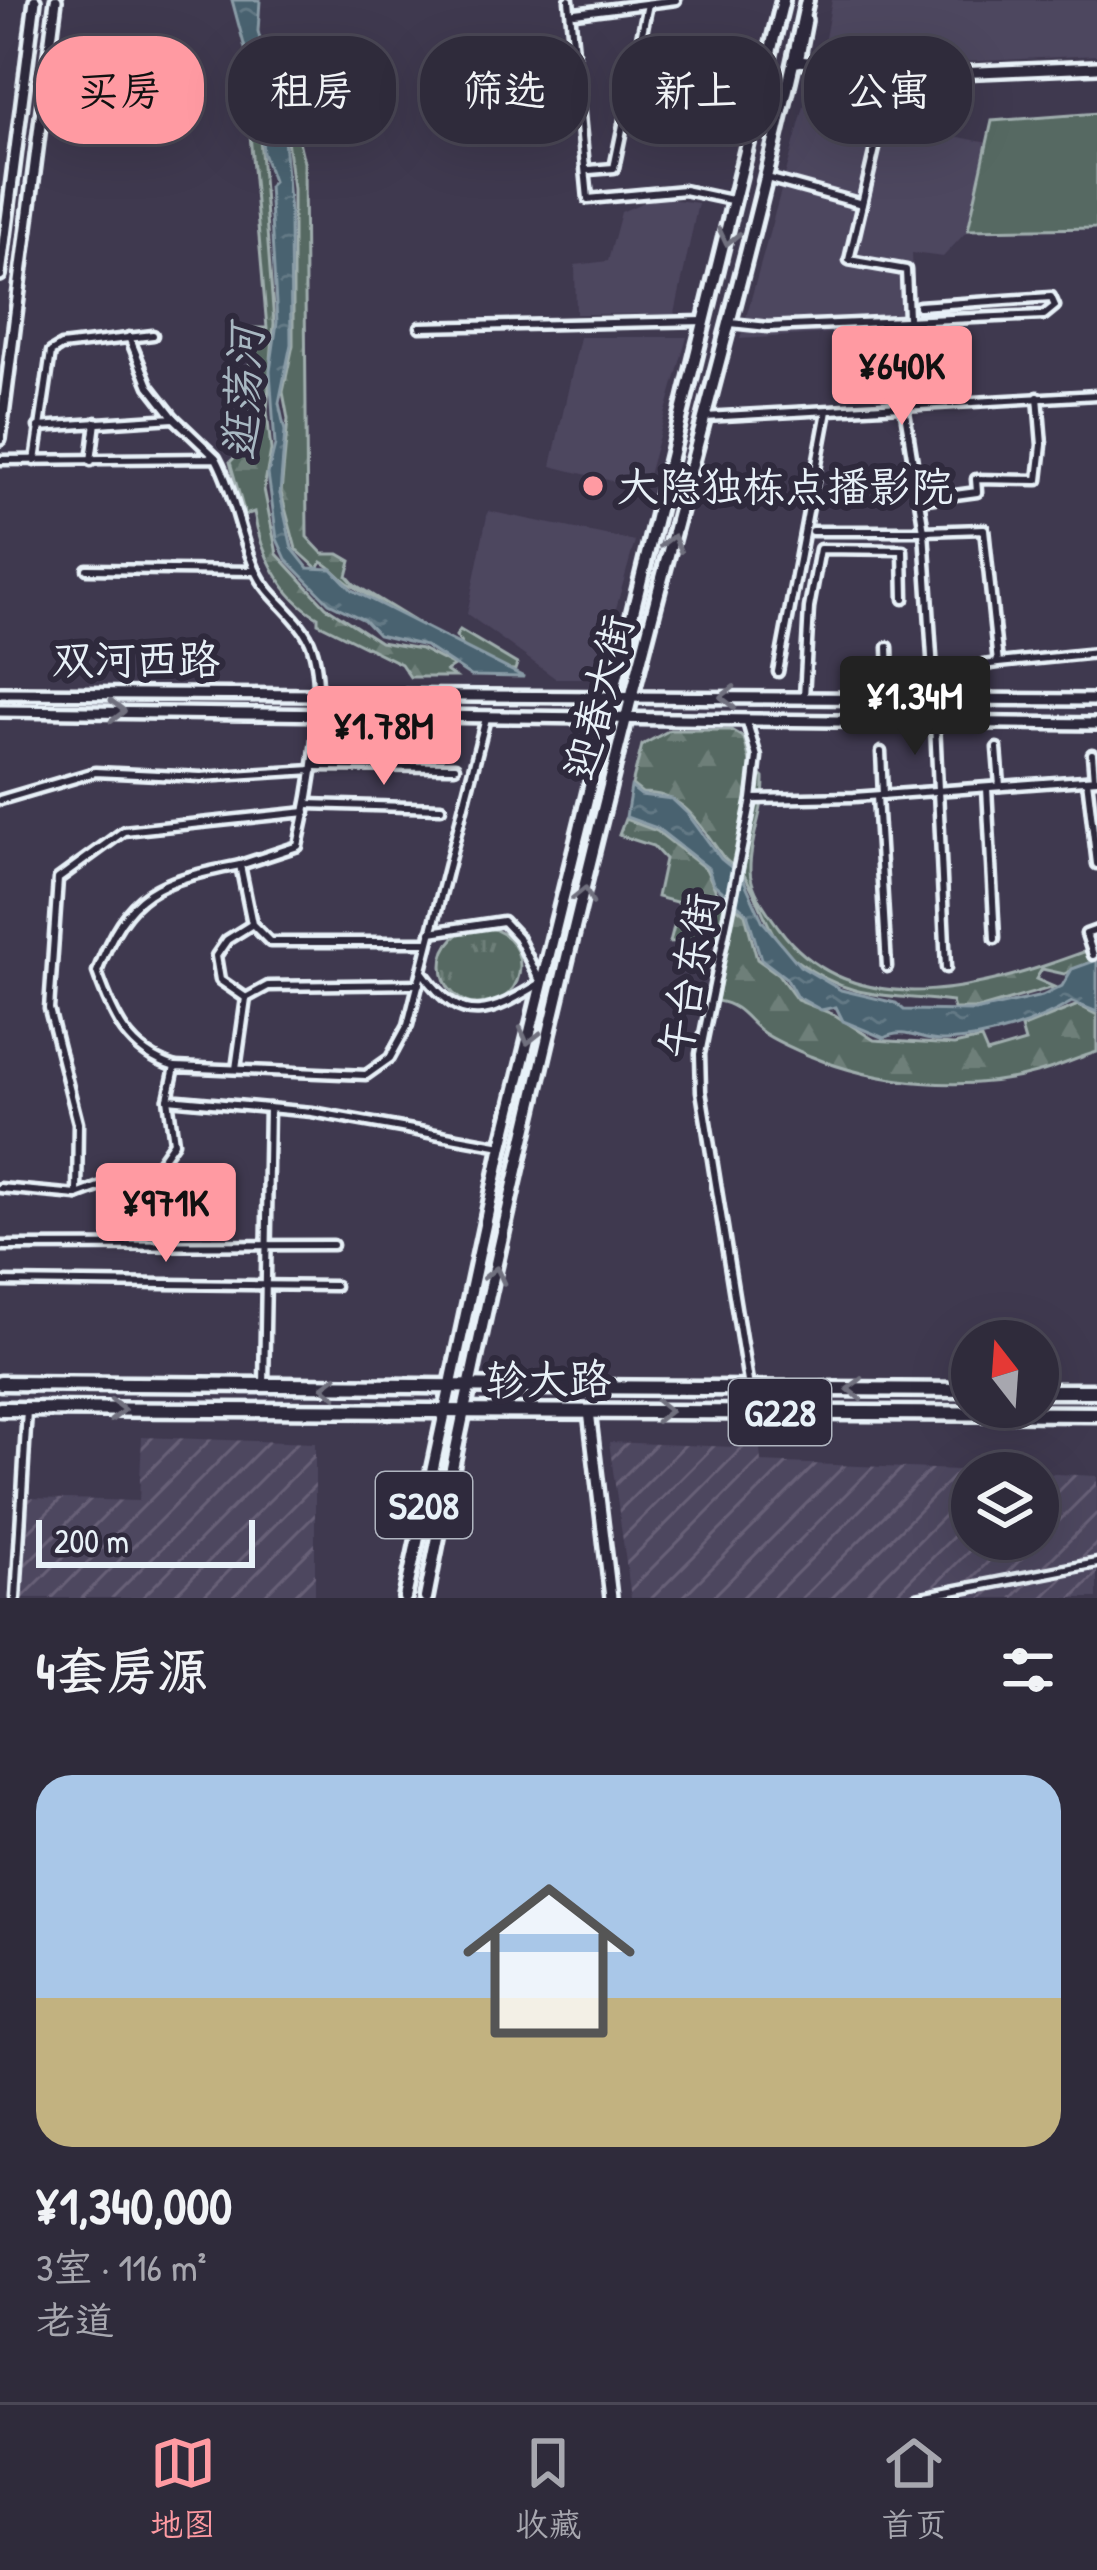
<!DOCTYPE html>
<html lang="zh">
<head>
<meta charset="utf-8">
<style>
	:root { --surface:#2f2b3b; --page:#3b3746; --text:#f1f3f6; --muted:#a7a7af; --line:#4a4755; --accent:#ff9aa2 }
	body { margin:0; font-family:"Patrick Hand","LXGW WenKai TC",sans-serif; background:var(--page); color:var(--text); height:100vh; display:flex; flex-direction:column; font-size:45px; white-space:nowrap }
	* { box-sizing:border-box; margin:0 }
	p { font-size:39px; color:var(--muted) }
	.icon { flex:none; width:66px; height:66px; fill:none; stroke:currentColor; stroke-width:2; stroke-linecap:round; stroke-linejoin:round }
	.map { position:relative; height:1598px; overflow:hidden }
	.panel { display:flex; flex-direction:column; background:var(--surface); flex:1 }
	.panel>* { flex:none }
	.top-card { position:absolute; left:36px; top:36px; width:1026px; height:108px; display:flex; gap:24px }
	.needle { width:78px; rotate:343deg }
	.fabs { position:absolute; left:951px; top:1320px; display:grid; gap:24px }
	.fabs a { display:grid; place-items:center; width:108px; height:108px; border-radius:50%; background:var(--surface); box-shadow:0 12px 48px #0002,0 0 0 3px var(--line); font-size:60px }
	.scale { position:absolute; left:36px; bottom:30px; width:219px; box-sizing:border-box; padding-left:12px; border:6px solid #e8f1f8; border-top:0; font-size:33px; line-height:42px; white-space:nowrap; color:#e8f1f8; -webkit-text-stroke:9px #2f2a3d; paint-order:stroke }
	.price { position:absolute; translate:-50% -102px; padding:0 27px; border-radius:12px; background:var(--accent); color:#111; font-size:39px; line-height:78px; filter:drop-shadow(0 3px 6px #0008) }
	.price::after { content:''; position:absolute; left:50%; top:72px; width:36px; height:27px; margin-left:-18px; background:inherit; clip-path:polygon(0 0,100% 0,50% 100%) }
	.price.selected { background:#222; color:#fff }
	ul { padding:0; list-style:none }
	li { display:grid; align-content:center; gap:24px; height:636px; padding:0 36px }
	li span { display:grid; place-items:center; height:372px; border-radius:36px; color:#555 }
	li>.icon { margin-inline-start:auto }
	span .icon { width:216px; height:216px; fill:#fffc; stroke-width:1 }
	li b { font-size:51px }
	h2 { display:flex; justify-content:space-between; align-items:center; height:144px; padding:0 36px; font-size:51px }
	.pill { padding:0 42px; border-radius:48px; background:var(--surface); box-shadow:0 12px 48px #0002,0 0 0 3px var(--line); font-size:42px; line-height:108px }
	.pill.selected { background:var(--accent); color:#111 }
	.dock { display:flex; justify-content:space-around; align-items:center; height:168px; border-top:3px solid var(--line); background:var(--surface); font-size:33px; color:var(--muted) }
	.dock a { display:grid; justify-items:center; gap:6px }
	.dock .selected { color:var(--accent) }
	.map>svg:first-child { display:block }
	.built { fill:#4d465f }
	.industrial { fill:url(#industrial-furrows) }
	.grass { fill:#566962; stroke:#9fadad; stroke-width:3 }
	.forest { fill:url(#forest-firs); stroke:#9fadad; stroke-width:3 }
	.park { fill:url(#park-tufts); stroke:#9fadad; stroke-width:3 }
	.water { fill:url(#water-ripples); stroke:#899ba6; stroke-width:3 }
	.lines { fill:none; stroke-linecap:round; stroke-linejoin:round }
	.street-casing { stroke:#e8f1f8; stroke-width:15 }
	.secondary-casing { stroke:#e8f1f8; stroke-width:18 }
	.primary-casing { stroke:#e8f1f8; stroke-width:20 }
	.highway-casing { stroke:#e8f1f8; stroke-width:21 }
	.street { stroke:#2f2a3d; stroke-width:6 }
	.secondary { stroke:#2f2a3d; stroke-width:9 }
	.primary { stroke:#2f2a3d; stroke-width:10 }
	.highway { stroke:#2f2a3d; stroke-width:12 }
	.oneway { stroke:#70707e }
	.poi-dot { fill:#ff9aa2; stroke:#2f2a3d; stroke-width:4.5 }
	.labels { text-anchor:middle; stroke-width:12; stroke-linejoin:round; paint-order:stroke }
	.shield { fill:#2f2a3d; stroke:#b0b5c0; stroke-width:3 }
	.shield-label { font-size:39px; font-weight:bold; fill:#e8f1f8 }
	.poi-label { font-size:42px; fill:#e8f1f8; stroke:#2f2a3d; text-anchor:start }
	.street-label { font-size:42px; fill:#e8f1f8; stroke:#2f2a3d }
	.water-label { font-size:45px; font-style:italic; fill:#a8b8c2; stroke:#2f2a3d }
</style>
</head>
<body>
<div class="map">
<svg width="1097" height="1598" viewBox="0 0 1097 1598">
	<defs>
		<pattern id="industrial-furrows" width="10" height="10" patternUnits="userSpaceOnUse" patternTransform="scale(3)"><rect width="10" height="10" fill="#4d465f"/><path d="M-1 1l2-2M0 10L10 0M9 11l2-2" fill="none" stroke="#676177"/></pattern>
		<pattern id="forest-firs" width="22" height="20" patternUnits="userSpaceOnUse" patternTransform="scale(3)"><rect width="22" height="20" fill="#566962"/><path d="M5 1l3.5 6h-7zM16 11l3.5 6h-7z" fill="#6e7f79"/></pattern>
		<pattern id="park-tufts" width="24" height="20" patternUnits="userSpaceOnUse" patternTransform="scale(3)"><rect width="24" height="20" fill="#566962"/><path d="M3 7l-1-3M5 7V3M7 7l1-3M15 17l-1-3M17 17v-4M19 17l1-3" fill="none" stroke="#6e7f79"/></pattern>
		<pattern id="water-ripples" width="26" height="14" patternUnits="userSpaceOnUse" patternTransform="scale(3)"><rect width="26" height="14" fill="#496270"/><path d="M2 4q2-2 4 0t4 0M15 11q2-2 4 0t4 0" fill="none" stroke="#637985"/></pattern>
	</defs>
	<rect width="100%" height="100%" fill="#3f394f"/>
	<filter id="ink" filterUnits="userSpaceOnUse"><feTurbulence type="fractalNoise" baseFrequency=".00833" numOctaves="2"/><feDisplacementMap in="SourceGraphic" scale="24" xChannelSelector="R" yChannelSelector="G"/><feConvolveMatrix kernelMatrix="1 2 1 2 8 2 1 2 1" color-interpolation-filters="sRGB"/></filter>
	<g filter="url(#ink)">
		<g class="built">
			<polygon points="832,0 1097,0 1097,55 889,66 822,54"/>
			<polygon points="569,35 575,112 508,117 502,40"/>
			<polygon points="813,74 934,84 926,130 988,143 968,230 943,257 912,253 915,328 740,339"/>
			<polygon points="656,197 698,203 675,314 576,314 575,265 608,261 621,212"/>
			<polygon points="580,337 687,337 644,489 551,466"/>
			<polygon points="488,511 635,541 601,662 581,678 555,678 467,614"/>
		</g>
		<g class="industrial">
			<polygon points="142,1437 315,1443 315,1598 23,1598 29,1498 139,1501"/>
			<polygon points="609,1442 760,1448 761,1462 1034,1473 972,1473 972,1539 1038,1539 1038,1473 1097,1476 1097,1598 631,1598"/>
		</g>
		<polygon class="grass" points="1097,113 1097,228 968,230 992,121"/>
		<g class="forest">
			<path d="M 284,78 L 304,162 L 307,537 L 323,554 L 339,554 L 351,561 L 347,576 L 354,584 L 457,647 L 462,645 L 456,636 L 460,630 L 517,664 L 515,670 C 470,668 392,610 351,585 C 340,579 334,568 322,562 L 318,569 L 296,549 L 281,493 L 288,419 L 283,392 L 293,345 L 293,189 L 287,139 L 269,86 Z"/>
			<path d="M 257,99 L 274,323 L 267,411 L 271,450 L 264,489 L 277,554 L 326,607 L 380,642 L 421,649 L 454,666 L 446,671 L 455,677 L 410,677 L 401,664 L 318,623 L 318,617 C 281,597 260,551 254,512 L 245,515 L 230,462 L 238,454 L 239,438 L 249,436 L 250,328 L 267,328 L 247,100 Z"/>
			<path d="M 670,730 L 731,730 L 744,738 L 751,766 L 764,778 C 765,810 749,840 750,870 C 750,889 768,913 779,928 C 856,1032 999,984 1097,947 L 1097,959 L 1064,974 L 1042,969 L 1036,979 L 1054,987 L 978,1009 L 954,1009 L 952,1002 C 890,993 854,1003 797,961 C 767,939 763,903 744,875 C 738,868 729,865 723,857 C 700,826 686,793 642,793 L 632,785 L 642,745 Z"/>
			<path d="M 625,819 L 657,831 L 706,869 L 716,891 L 745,914 L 757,959 L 778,974 L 797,1000 L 835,1015 L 874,1040 L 954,1045 L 981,1039 L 987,1053 L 1025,1042 L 1021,1028 L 1078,1005 L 1097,1015 L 1097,1052 C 1076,1058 1057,1068 1036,1073 C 966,1093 877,1084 810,1056 C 795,1049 774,1041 761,1031 C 744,1017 740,1005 717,1001 L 728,939 L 670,942 L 680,903 L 657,897 L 665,859 L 653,846 L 619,835 Z"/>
		</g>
		<circle class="park" cx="481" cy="966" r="39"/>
		<g class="water">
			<polygon points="232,0 260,0 258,31 284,139 290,214 291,344 279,403 285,431 280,494 292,548 308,568 332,569 352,590 524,677 471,676 425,646 378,635 364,620 329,603 286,559 277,539 268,474 275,445 270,371 277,322 269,185 273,181 263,153 259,100"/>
			<path d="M 631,787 L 641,795 L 672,799 L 688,814 L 721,859 L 742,876 L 763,922 L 800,966 L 841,990 L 896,1003 L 904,1010 L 975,1011 L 1042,996 L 1062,986 L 1072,969 L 1097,960 L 1097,1012 L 1072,1002 C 1035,1024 988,1039 945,1041 C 922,1043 905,1026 884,1038 L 843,1021 L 836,1007 L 821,1010 L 796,996 L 786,978 L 761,959 L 747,913 L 713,883 L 708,868 L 657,828 L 626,817 Z"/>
		</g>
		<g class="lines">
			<g class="street-casing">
				<g id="street">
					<polyline points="569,0 588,199 684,190 731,200"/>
					<polyline points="575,13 676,0"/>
					<polyline points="589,170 614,168 648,4"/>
					<polyline points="767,178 862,204"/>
					<polyline points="908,317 906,270 849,260 880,127 919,134 933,74"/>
					<polyline points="731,323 768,327 1044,315 1055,306 1051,297 919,306"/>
					<polyline points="420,327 705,321"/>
					<polyline points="904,406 919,500 977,492 976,479 1038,480 1042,445 1038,397"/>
					<polyline points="705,417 1097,395"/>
					<polyline points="174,418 215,457"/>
					<polyline points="38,427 174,418 149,386 129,337"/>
					<path d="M 0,460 L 216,458 C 235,494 239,533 256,571 C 268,597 294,612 307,636 C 332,679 309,798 298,846 L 240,865 L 252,924 L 270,942 L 427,942"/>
					<polyline points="35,461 51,352 61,346 153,335"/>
					<polyline points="91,461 96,422"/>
					<polyline points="812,531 924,531 919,500"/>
					<polyline points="87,569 256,571"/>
					<polyline points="888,647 889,675 933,672 935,699"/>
					<polyline points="998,663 933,672 924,531 984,529 998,663 1097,653"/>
					<polyline points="778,672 827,411"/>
					<polyline points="804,697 809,608 820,549 903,550 904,599"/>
					<polyline points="486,718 408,1025 390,1058 366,1075 175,1067 168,1099 312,1112 502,1146"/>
					<polyline points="746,719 757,757 752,799 700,1054 701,1091 749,1388"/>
					<polyline points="935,723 946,968"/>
					<polyline points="997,748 1000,786"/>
					<polyline points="881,752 883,795"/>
					<polyline points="1092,754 1094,779"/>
					<polyline points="314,766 455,767"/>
					<polyline points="1087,780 1097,864"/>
					<polyline points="987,788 995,939"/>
					<polyline points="877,796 887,967"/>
					<polyline points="753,799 854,797 1097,779"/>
					<polyline points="0,800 95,772 201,777 313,770"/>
					<polyline points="307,804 441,808"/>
					<polyline points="1093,955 1086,934 1097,930"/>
					<path d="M 423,973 C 463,1029 491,1013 541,983 L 518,937 L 503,921 L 431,932"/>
					<polyline points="246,998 220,980 216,956 227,940 251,925"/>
					<path d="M 175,1067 C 128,1052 113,1017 97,972 C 128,890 157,881 240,865"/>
					<polyline points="236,1069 246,998 268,986 419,984"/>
					<polyline points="168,1099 174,1142 158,1165 77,1195 78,1123 49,1009 58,879 124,831 306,812"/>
					<polyline points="0,1188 77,1195"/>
					<polyline points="0,1246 333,1245"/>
					<polyline points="0,1282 335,1286"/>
					<polyline points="264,1386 269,1108"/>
					<polyline points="16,1598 27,1410"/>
					<polyline points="916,1598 1097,1563"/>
				</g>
			</g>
			<g class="secondary-casing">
				<g id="secondary">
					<polyline points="798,61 933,74 1097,67"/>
					<polyline points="798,62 806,20"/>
					<polyline points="0,275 35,0"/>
					<polyline points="0,439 56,0"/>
					<polyline points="0,693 1097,700"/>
					<polyline points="0,711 1097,724"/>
					<polyline points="589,1411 611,1598"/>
				</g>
			</g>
			<g class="primary-casing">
				<g id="primary">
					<polyline points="405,1598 502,1146 783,0"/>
					<path d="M 426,1598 C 483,1304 552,1012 625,722 C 685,481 755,243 807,0"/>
				</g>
			</g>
			<g class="highway-casing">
				<g id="highway">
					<polyline points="0,1383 972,1390"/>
					<polyline points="1038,1391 1097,1391"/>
					<polyline points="0,1409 1097,1414"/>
				</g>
			</g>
			<use href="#street" class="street"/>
			<use href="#secondary" class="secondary"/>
			<use href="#primary" class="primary"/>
			<use href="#highway" class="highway"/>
		</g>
		<defs><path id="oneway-chevron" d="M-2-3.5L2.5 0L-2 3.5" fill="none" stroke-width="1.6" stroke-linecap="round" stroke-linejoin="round" transform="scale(3)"/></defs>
		<g class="oneway">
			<use href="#oneway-chevron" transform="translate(728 237) rotate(103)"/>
			<use href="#oneway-chevron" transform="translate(672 543) rotate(-75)"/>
			<use href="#oneway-chevron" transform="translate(728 697) rotate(-180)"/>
			<use href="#oneway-chevron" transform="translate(117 711)"/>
			<use href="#oneway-chevron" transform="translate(584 895) rotate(-77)"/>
			<use href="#oneway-chevron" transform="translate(529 1036) rotate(104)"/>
			<use href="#oneway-chevron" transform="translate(495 1275) rotate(-77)"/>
			<use href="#oneway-chevron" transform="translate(330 1387) rotate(-179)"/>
			<use href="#oneway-chevron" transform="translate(855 1389) rotate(-179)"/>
			<use href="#oneway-chevron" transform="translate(117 1410)"/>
			<use href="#oneway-chevron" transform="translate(663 1411)"/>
		</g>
	</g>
	<circle class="poi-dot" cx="593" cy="486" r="12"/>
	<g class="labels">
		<g class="shield">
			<rect x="729" y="1379" width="102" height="66" rx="9"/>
			<rect x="376" y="1472" width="96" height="66" rx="9"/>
		</g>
		<g class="shield-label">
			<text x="780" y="1426">G228</text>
			<text x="424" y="1519">S208</text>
		</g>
		<g class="poi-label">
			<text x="617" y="501">大隐独栋点播影院</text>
		</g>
		<g class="street-label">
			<text x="136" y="674">双河西路</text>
			<text transform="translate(598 697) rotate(-76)" y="15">迎春大街</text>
			<text transform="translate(688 976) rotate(-80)" y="15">午台东街</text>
			<text transform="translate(548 1379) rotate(-1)" y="15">轸大路</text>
		</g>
		<g class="water-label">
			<text transform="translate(242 393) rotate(-87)" y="16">逛荡河</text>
		</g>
	</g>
</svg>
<div class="fabs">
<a><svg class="needle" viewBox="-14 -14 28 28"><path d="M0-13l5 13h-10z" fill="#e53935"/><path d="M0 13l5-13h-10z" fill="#a7a7af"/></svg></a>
<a><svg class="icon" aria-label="layers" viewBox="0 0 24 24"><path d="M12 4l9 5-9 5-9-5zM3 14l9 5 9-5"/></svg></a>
</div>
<div class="scale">200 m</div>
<b class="price" style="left:902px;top:428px">¥640K</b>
<b class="price selected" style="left:915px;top:758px">¥1.34M</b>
<b class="price" style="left:384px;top:788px">¥1.78M</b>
<b class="price" style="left:166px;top:1265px">¥971K</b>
<div class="top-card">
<a class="pill selected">买房</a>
<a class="pill">租房</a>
<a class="pill">筛选</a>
<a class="pill">新上</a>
<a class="pill">公寓</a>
</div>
</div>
<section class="panel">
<h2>4套房源<svg class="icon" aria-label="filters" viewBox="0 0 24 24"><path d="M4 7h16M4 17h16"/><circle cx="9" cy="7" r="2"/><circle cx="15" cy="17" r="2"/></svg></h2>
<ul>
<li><span style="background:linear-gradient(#a9c7e8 60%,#c2b280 0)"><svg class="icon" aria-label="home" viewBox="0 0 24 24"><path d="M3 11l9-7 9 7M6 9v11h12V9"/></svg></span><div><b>¥1,340,000</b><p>3室 · 116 m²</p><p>老道</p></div></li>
</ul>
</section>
<nav class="dock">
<a class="selected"><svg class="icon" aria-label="map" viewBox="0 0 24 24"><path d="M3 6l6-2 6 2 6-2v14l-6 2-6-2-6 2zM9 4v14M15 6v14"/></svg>地图</a>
<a><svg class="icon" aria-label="saved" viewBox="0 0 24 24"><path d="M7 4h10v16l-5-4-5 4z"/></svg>收藏</a>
<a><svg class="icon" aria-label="home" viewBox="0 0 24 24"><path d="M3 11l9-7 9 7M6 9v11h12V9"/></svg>首页</a>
</nav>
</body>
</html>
